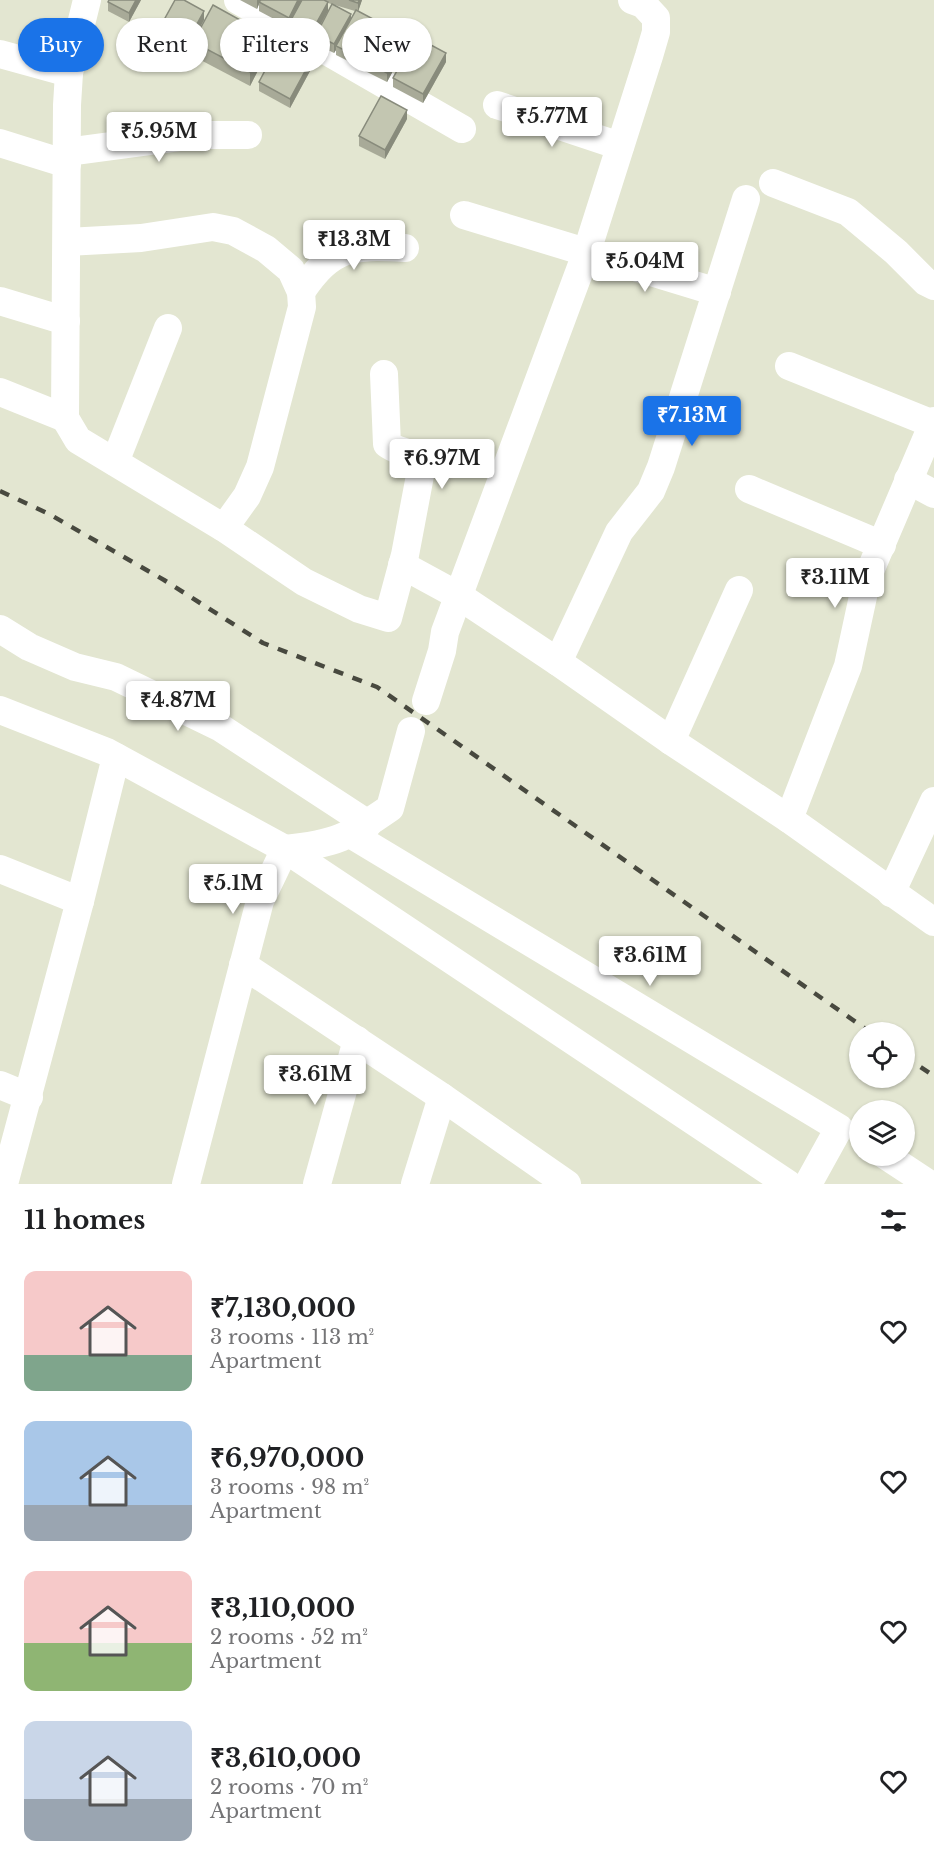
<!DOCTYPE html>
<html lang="en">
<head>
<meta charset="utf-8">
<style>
	:root { --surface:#fff; --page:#f2f2f2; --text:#202124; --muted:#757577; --accent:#1a73e8 }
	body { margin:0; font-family:"Libre Baskerville",serif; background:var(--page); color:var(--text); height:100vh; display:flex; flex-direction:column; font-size:22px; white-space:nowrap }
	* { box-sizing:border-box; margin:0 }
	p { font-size:20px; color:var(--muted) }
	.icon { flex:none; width:33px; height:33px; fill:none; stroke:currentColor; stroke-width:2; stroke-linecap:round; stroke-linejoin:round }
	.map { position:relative; height:1184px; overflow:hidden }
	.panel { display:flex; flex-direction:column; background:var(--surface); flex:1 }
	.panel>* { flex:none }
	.banner { position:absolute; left:18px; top:18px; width:600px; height:54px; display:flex; gap:12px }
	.tools { position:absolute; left:849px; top:1022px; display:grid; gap:12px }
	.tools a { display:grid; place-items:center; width:66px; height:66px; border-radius:50%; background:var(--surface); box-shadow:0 2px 4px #0004; font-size:30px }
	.price { position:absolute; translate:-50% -51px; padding:0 14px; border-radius:6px; background:#fff; color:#222; font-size:20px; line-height:39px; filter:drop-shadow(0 2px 3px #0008) }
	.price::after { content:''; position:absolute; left:50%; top:36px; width:18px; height:14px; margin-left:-9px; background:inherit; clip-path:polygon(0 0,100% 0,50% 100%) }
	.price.selected { background:var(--accent); color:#fff }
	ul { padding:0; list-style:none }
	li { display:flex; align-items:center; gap:18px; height:150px; padding:0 24px }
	li span { display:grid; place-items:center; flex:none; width:168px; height:120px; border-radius:12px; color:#555 }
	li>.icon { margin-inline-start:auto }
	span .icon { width:72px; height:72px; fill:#fffc; stroke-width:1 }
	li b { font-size:26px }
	h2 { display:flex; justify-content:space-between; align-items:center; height:72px; padding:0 24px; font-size:26px }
	.tag { padding:0 21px; border-radius:27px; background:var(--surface); box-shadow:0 2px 4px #0004; font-size:21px; line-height:54px }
	.tag.selected { background:var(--accent); color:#fff }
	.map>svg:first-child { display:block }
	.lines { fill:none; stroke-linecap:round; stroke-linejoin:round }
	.minor { stroke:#fff; stroke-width:28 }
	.rail { stroke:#48493f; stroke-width:4.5; stroke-dasharray:10 10; stroke-linecap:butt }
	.wall { fill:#a8aa98 }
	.shaded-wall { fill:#888b7c }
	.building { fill:#c3c6b1; stroke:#888b7c; stroke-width:1.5 }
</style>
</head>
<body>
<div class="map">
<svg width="934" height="1184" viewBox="0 0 934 1184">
	<rect width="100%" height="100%" fill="#e3e6d1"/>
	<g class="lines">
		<g class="minor">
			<path d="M 87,0 L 69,73 L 67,105 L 65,418 L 78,440 L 224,528 L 304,582 L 359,609 L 388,618 L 405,555 L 422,465 C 416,451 398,453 387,444 L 384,374"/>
			<polyline points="238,0 462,129"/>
			<polyline points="0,54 69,73"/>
			<polyline points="497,105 620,146"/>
			<polyline points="0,143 67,164"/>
			<polyline points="67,152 194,135 248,135"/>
			<polyline points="773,183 848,212 896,252 926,282 934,286"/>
			<polyline points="464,215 717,292"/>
			<polyline points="67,242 141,238 213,227 233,231 266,249 291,270 301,292 302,307 260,467 247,496 224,528"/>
			<path d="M 301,292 C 332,246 352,245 405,248"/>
			<polyline points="0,301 66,321"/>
			<polyline points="789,366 933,424"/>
			<polyline points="0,392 65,418"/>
			<polyline points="115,462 168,328"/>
			<polyline points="908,480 934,494"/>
			<polyline points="749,489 882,545"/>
			<polyline points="402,565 459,596 558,662 671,741 789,819 934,922"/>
			<polyline points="0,629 29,647 75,667 116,677 221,728 368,824"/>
			<polyline points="558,662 619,532 651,491 661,467 746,199"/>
			<polyline points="426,701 442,651 445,632 587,251 649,56 656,32 656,18 643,4 632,0"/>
			<polyline points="0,710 107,752 285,849 788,1184"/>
			<polyline points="671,741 739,590"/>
			<polyline points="789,819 848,666 867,578 934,421"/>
			<polyline points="352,835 839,1128 808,1184"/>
			<polyline points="0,869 80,901 116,757"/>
			<polyline points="891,893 934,801"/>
			<polyline points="243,965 442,1097 567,1184"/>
			<polyline points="0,1085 29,1097"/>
			<polyline points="885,1155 929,1184"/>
			<polyline points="4,1184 80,901"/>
			<path d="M 186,1184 L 260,901 L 285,849 C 336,844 348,837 390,808 L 411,731"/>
			<polyline points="317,1184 357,1040"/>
			<polyline points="415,1184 442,1097"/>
		</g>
		<g class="rail">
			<polyline points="0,491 49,514 164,580 263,643 377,687 870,1032"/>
			<polyline points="904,1056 934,1076"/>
		</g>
	</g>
	<g class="wall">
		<polygon points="109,0 141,0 129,22 108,11 108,2"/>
		<polygon points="240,0 362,0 358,11 375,29 408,43 387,82 359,68 359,59 356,65 336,55 336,50 334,53 316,44 316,35 351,20 355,11 328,3 328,11 312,40 291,29 291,23 289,27 259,11 259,4 257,9"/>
		<polygon points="204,20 186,53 159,38 159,29"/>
		<polygon points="193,42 269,49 250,86 193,56"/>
		<polygon points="446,62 423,103 393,87 393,78"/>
		<polygon points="310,71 290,108 259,91 259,82"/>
		<polygon points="407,119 385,159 359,146 359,136"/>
	</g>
	<g class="shaded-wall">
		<polygon points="136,0 141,0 129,22 129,13"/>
		<polygon points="257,0 262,0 259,2 259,4 257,9"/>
		<polygon points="298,0 302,0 291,20 291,23 289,27 289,18"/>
		<polygon points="359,0 362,0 358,12 358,3"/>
		<polygon points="328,2 328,11 312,40 312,31"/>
		<polygon points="204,11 204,20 186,53 186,44"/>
		<polygon points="351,14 351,24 336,46 336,50 334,53 334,44"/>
		<polygon points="375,20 375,29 356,65 356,56"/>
		<polygon points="408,34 408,43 387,82 387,73"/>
		<polygon points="269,36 269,49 250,86 250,72"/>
		<polygon points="446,53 446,62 423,103 423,94"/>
		<polygon points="310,62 310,71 290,108 290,99"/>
		<polygon points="407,110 407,119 385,159 385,150"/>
	</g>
	<g class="building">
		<polygon points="109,0 136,0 129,13 108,2"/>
		<polygon points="175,0 184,0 204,11 186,44 159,29"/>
		<polygon points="261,0 298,0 289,18 259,2"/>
		<polygon points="302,0 324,0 328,2 312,31 291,20"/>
		<polygon points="349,0 359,0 358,3"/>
		<polygon points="332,4 351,14 334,44 316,35"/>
		<polygon points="213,5 269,36 250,72 193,42"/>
		<polygon points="356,10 375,20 356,56 336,46"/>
		<polygon points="381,19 408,34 387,73 359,58"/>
		<polygon points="416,37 446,53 423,94 393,78"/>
		<polygon points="279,44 310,62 290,99 259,82"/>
		<polygon points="381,96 407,110 385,150 359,136"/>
	</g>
</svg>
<div class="tools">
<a><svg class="icon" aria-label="locate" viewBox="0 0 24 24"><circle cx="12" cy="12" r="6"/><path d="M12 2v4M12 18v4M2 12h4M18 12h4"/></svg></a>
<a><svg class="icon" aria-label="layers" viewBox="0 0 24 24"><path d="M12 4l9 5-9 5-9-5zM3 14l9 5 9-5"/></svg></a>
</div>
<b class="price" style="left:552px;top:148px">₹5.77M</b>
<b class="price" style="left:159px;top:163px">₹5.95M</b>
<b class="price" style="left:354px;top:271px">₹13.3M</b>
<b class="price" style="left:645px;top:293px">₹5.04M</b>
<b class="price selected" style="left:692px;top:447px">₹7.13M</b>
<b class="price" style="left:442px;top:490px">₹6.97M</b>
<b class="price" style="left:835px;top:609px">₹3.11M</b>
<b class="price" style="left:178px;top:732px">₹4.87M</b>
<b class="price" style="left:233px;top:915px">₹5.1M</b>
<b class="price" style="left:650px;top:987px">₹3.61M</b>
<b class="price" style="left:315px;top:1106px">₹3.61M</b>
<div class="banner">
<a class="tag selected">Buy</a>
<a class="tag">Rent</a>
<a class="tag">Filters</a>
<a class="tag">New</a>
</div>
</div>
<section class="panel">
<h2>11 homes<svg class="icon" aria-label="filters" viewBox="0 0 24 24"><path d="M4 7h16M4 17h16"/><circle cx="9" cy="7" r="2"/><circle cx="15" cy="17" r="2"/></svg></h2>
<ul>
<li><span style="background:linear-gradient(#f6c9c9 70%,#7fa58c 0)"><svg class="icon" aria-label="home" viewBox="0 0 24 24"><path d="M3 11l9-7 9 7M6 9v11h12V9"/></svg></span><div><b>₹7,130,000</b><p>3 rooms · 113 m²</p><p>Apartment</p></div><svg class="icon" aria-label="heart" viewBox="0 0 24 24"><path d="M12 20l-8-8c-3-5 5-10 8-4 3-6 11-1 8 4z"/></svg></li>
<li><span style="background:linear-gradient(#a9c7e8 70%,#9aa5b1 0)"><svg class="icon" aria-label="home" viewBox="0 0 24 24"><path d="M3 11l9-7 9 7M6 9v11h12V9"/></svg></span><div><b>₹6,970,000</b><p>3 rooms · 98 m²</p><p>Apartment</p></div><svg class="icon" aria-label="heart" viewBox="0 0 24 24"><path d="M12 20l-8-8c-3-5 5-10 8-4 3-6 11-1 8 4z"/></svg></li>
<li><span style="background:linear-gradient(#f6c9c9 60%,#8fb573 0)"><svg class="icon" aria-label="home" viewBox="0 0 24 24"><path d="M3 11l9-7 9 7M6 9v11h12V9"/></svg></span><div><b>₹3,110,000</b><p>2 rooms · 52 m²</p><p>Apartment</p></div><svg class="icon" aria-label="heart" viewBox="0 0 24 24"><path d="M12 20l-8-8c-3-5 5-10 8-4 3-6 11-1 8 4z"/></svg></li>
<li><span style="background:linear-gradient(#c9d6e8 65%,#9aa5b1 0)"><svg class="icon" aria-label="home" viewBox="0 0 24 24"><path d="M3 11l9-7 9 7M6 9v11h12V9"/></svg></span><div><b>₹3,610,000</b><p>2 rooms · 70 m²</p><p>Apartment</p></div><svg class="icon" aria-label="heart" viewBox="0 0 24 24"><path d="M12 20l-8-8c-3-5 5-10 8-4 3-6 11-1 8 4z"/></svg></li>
</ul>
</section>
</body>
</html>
